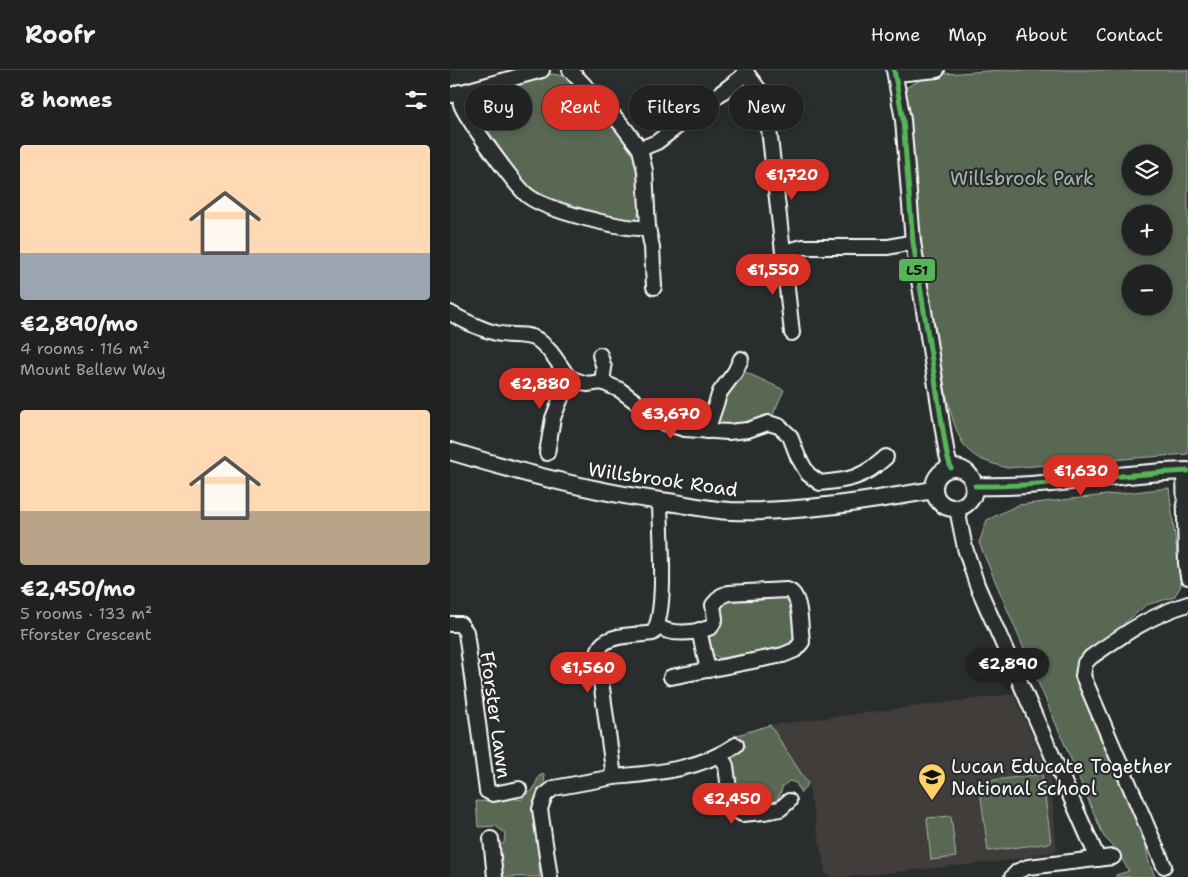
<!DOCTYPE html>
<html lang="en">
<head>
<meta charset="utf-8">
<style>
	:root { --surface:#202222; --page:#282a2a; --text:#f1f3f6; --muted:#a2a4a5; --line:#3d3f40; --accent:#d93025 }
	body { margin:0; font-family:"Shantell Sans",sans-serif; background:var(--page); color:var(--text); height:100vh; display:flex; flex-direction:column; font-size:19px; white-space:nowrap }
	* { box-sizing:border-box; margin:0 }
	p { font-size:16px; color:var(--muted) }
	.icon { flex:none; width:28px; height:28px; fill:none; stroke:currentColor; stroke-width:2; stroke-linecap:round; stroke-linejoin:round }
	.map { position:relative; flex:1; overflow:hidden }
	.side { display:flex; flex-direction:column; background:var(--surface); width:450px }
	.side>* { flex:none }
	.hud { position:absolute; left:15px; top:15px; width:475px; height:45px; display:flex; gap:10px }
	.fabs { position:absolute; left:672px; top:75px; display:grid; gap:10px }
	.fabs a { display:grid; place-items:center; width:50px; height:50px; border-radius:50%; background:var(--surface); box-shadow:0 2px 8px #0003,0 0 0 1px var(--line); font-size:25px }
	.price { position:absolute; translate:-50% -42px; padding:0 11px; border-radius:18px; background:var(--accent); color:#fff; font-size:16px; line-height:32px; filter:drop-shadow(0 1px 2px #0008) }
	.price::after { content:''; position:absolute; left:50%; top:30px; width:15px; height:11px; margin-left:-8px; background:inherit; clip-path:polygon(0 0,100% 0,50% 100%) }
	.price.current { background:#222; color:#fff }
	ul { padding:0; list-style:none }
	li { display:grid; align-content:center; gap:10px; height:265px; padding:0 20px }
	li span { display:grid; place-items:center; height:155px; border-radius:5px; color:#555 }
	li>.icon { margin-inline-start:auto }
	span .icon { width:90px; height:90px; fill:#fffc; stroke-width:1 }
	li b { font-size:21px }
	h2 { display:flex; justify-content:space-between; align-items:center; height:60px; padding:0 20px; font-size:21px }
	.pill { padding:0 18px; border-radius:22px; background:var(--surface); box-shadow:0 2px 8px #0003,0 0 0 1px var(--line); font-size:18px; line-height:45px }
	.pill.current { background:var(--accent); color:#fff }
	header { display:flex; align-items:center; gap:30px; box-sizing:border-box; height:70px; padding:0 25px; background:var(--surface); border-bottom:1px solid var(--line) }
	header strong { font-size:24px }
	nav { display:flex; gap:28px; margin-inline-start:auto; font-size:18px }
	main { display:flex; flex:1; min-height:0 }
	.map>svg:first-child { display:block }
	.built { fill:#3f3e3a }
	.green { fill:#586852; stroke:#acb4a8; fill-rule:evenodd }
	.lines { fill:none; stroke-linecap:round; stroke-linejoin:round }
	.minor-casing { stroke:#fff; stroke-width:18 }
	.tertiary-casing { stroke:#fff; stroke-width:20 }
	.minor { stroke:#2a2d2e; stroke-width:14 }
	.tertiary { stroke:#2a2d2e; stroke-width:16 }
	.bus-1-casing { stroke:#2a2d2e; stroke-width:9 }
	.bus-1 { stroke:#56b559; stroke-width:5 }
	.labels { text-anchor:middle; stroke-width:4.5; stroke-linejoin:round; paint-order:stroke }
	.park-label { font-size:19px; fill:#acb4a8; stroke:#2a2d2e }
	.street-label { font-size:19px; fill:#fff; stroke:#2a2d2e }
	.poi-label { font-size:19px; fill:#fff; stroke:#2a2d2e; text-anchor:start }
	.line-badge { stroke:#2a2d2e; stroke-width:2 }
	.pale-badge-label { font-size:14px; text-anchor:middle; font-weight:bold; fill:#111 }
</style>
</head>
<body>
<header>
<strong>Roofr</strong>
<nav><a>Home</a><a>Map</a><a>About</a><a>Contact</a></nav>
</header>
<main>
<section class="side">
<h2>8 homes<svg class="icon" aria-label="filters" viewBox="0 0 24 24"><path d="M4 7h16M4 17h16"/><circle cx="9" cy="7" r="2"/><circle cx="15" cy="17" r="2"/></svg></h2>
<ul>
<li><span style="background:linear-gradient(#ffd9b3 70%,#9aa5b1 0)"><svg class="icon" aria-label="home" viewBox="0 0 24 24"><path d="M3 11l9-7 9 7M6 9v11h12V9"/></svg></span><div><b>€2,890/mo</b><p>4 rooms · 116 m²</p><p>Mount Bellew Way</p></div></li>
<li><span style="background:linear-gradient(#ffd9b3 65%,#b9a48a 0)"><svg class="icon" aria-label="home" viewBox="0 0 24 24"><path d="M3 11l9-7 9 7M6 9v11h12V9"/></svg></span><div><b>€2,450/mo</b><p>5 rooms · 133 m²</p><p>Fforster Crescent</p></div></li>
</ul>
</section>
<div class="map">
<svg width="738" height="807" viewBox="0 0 738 807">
	<rect width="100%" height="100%" fill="#2a2d2e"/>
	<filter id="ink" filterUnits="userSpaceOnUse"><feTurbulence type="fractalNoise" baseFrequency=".02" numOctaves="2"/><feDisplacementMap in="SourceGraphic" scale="10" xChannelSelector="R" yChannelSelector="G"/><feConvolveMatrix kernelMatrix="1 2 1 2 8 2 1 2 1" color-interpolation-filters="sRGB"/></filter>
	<g filter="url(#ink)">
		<polygon class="built" points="564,624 600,706 607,781 554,791 396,807 382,807 376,805 358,714 320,655"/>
		<g class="green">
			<path d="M 553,0 L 738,0 L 738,384 L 557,398 C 542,393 528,391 517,379 C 505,365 499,336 495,318 C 471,220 466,119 455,18 L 480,5 ZM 681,84 L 714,84 L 714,116 L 681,116 ZM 681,144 L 714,144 L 714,176 L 681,176 ZM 681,204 L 714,204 L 714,236 L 681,236 Z"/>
			<path d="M 102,4 L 120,7 L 169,62 L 184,85 L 190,112 L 190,140 L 186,149 L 173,150 L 87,125 L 73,110 L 48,76 L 20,30 C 35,16 80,9 102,4 Z"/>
			<path d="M 293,301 L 334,320 L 321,349 L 294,354 L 276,355 C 275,355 270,351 270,350 C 264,340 287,310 293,301 Z"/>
			<polygon points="719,418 731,516 724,527 696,535 637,585 632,593 694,761 698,789 705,807 666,807 666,805 679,801 665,778 654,767 529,473 537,450 568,435"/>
			<polygon points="338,524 342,528 347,569 344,573 336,577 270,588 264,585 258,578 259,567 266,562 271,555 269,536 279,528"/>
			<polygon points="320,655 358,714 351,723 346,713 339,711 333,716 327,731 309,735 295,736 289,730 281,698 281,689 284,683 292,677 284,666"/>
			<path d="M 94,704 L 95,714 L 90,720 L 84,735 L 90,807 L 50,807 L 48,776 L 54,773 L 55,763 L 46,756 L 28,757 L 26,731 C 41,733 57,725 71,730 L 76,724 L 83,720 L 89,706 Z"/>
			<polygon points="592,704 601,773 538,781 529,712"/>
			<polygon points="501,746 506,787 481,790 477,748"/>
		</g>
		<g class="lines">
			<g class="minor-casing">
				<g id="minor">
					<polyline points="120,0 172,55 190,79 195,101 198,158 202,177 204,217"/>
					<polyline points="294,0 313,25 317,41 333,182 353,177 438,177 463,172"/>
					<polyline points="444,0 453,50 463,172 497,385 501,398"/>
					<polyline points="446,4 487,0"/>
					<path d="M 9,22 C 10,26 10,30 11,34 C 15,47 67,118 78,126 C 98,141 174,160 198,158"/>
					<polyline points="1,25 92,0"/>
					<polyline points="190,79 207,72 297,3"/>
					<polyline points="333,182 342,263"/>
					<path d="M 0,243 C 15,251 29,259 46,263 C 59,267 75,262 88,270 C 102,280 109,295 119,308 L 137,314 L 152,312 L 170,320 L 214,353 L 235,359 L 278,362 L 298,360 L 318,353 L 329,356 L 340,366 L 348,387 L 358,404 L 370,413 C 400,410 413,408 436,387"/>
					<polyline points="150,285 154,298 152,312"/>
					<polyline points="257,361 270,322 285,302 291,289"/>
					<polyline points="97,383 103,348 119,308"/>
					<polyline points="734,401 736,493 738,507"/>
					<polyline points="507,439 515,478 527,515 648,789"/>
					<polyline points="0,554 10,554 16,562 37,721 43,724 69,719"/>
					<path d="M 208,556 C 220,566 247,563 261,557 L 265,549 L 263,535 L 271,526 L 278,523 L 337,520 C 352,523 350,558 352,572 L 345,580 L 333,585 L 221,607"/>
					<polyline points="249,560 258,600"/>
					<polyline points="271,686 276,696 281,735 285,740 292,744 314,742 330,739 339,731"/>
					<path d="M 164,707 C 206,703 250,700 286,675"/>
					<polyline points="41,769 45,807"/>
					<path d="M 714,796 L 633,606 L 635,593 L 641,587 C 674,564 699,546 738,534"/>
					<path d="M 100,807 L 90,739 L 95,725 L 104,718 L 164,707 L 149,596 C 149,592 148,585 149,580 C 154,563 188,566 203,563 C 218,542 210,460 210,431"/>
					<polyline points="562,807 568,801 578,797 663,787"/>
				</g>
			</g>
			<g class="tertiary-casing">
				<g id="tertiary">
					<path d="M 0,381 C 74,404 148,423 225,433 C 243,436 262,440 281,441 C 349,443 417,431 484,420"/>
					<circle cx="504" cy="418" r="20"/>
					<path d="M 525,416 C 596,419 667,402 738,401"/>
				</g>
			</g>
			<use href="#minor" class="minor"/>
			<use href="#tertiary" class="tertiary"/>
			<g class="bus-1-casing">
				<g id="bus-1">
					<polyline points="444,0 453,50 463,172 497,385 501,398"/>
					<path d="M 525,416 C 596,417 667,404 738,401"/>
				</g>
			</g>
			<use href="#bus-1" class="bus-1"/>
		</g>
	</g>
	<defs>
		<g id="school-pin" transform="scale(1.4375)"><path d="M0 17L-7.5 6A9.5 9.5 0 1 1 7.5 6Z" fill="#ffd166" stroke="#2a2d2e"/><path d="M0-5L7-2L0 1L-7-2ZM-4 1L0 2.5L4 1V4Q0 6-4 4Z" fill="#111"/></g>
	</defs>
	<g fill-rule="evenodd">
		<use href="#school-pin" x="482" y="707"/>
	</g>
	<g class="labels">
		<g class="park-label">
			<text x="572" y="115">Willsbrook Park</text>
		</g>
		<g class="street-label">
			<text transform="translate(213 409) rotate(8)" y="7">Willsbrook Road</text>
			<text transform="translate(46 645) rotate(82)" y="7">Fforster Lawn</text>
		</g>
		<g class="poi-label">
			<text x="501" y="703">Lucan Educate Together<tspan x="501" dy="22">National School</tspan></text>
		</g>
	</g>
	<rect class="line-badge" x="448" y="188" width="38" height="24" rx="5" fill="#56b559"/>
	<g class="pale-badge-label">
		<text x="467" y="205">L51</text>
	</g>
</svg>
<div class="fabs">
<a><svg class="icon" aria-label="layers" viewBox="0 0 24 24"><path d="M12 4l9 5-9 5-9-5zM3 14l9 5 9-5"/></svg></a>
<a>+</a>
<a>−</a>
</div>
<b class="price" style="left:342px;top:131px">€1,720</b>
<b class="price" style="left:323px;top:226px">€1,550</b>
<b class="price" style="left:90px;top:340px">€2,880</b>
<b class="price" style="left:221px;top:370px">€3,670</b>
<b class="price" style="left:631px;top:427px">€1,630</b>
<b class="price current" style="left:558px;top:620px">€2,890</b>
<b class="price" style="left:138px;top:624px">€1,560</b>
<b class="price" style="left:282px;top:755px">€2,450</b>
<div class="hud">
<a class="pill">Buy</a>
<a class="pill current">Rent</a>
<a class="pill">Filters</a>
<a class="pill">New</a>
</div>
</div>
</main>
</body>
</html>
